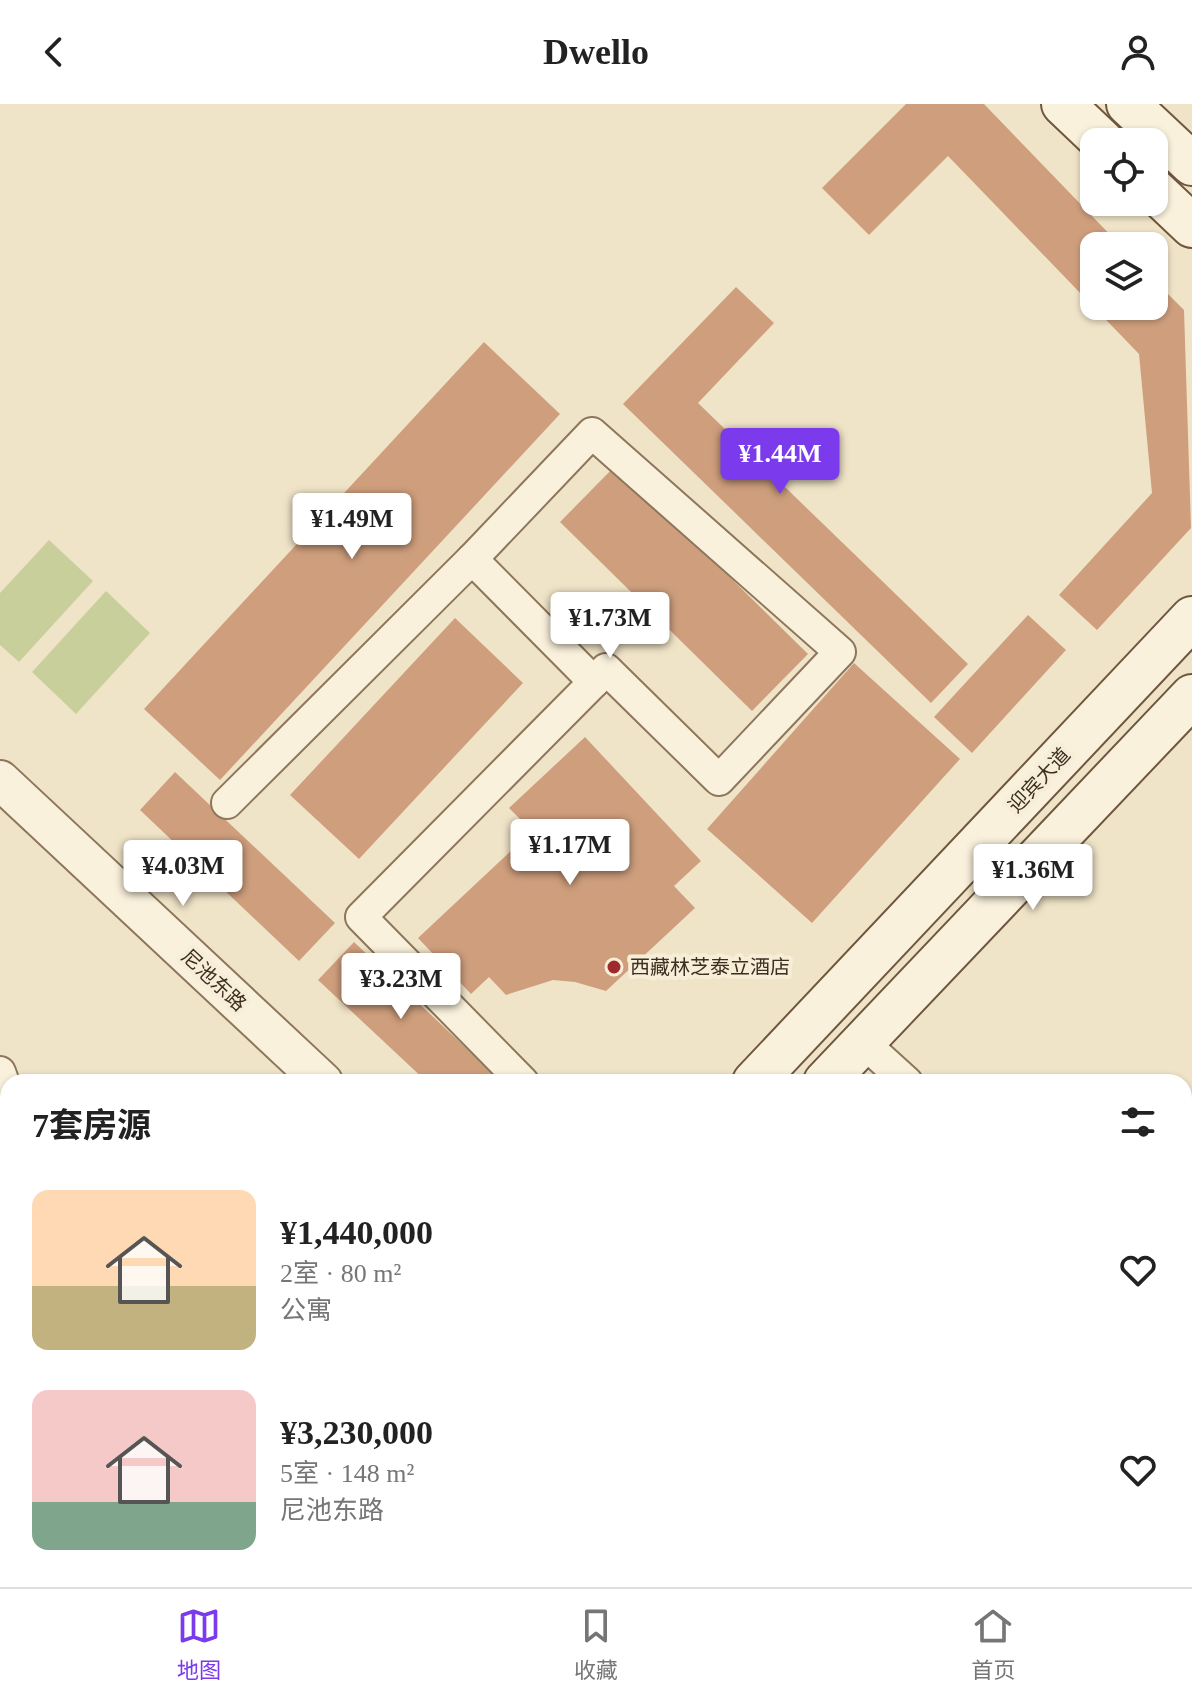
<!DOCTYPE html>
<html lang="zh">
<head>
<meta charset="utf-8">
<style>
	:root { --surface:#fff; --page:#f6f6f6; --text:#222; --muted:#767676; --line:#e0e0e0; --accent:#7c3aed }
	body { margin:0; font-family:"Times New Roman","Noto Sans SC",serif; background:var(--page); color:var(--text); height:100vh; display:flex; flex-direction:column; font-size:30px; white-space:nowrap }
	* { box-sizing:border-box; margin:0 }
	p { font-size:26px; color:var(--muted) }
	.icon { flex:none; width:44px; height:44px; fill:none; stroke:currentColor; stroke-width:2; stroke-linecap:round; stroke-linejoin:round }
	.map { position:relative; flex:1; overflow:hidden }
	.drawer { position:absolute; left:0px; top:970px; width:1192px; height:514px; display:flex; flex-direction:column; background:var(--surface); border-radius:24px 24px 0 0; box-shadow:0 2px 6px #0004 }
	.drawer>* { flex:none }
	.fabs { position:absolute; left:1080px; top:24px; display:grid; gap:16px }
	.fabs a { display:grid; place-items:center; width:88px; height:88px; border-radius:16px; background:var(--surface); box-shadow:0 2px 6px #0004; font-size:40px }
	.price { position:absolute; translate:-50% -68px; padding:0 18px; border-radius:8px; background:#fff; color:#222; font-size:26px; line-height:52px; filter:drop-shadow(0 2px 4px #0008) }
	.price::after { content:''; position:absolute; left:50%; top:48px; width:24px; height:18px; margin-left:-12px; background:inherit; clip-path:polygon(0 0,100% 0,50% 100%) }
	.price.selected { background:var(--accent); color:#fff }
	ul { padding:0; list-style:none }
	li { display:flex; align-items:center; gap:24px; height:200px; padding:0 32px }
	li span { display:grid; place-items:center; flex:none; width:224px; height:160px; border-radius:16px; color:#555 }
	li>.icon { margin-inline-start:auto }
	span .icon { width:96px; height:96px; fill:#fffc; stroke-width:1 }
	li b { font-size:34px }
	h2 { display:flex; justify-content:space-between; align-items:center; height:96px; padding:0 32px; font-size:34px }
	header { display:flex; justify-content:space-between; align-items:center; height:104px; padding:0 32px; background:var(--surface); font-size:36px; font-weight:700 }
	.tabs { display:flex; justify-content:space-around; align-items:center; height:112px; border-top:2px solid var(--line); background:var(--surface); font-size:22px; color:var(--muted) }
	.tabs a { display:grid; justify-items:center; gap:4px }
	.tabs .selected { color:var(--accent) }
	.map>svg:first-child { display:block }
	.green { fill:#c9cf9b }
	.building { fill:#cf9f7d }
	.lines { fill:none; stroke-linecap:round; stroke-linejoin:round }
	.minor-casing { stroke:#8d765c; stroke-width:34 }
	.tertiary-casing { stroke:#8d765c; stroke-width:42 }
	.secondary-casing { stroke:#6f573f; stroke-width:46 }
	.minor { stroke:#faf1dc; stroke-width:30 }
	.tertiary { stroke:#faf1dc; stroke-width:38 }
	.secondary { stroke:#faf1dc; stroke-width:42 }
	.poi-dot { fill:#9e2a2b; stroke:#f7eed8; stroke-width:3 }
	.labels { text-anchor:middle; stroke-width:8; stroke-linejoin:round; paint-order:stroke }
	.street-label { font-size:20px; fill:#3d2e20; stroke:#f7eed8 }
	.poi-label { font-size:20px; fill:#3d2e20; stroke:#f7eed8; text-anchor:start }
</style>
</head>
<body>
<header><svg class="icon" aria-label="back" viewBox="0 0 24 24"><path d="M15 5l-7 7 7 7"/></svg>Dwello<svg class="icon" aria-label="person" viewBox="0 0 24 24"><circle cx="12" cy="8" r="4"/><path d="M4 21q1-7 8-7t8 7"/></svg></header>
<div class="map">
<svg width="1192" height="1483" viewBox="0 0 1192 1483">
	<rect width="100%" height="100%" fill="#f0e4c8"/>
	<g class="green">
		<polygon points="49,436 93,477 19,558 0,541 0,489"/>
		<polygon points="106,487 150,529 76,610 32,568"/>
	</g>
	<g class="building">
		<polygon points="906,0 984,0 1121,142 1094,142 1094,202 1154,202 1154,176 1184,206 1191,424 1097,526 1059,491 1152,389 1139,250 948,52 869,131 822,84"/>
		<polygon points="736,183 774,219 698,299 968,560 931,599 623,300"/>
		<polygon points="484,238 560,310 220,676 144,605"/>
		<polygon points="616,361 808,550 752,607 560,418"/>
		<polygon points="1028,511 1066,546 972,649 934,613"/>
		<polygon points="455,514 523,579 359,755 290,691"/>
		<polygon points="854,559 960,655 812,819 707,725"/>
		<polygon points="585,633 701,757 674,782 695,804 606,887 575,878 553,876 506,891 489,873 471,890 418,834 532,727 509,704"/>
		<polygon points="175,668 335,819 299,857 140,706"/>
		<polygon points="354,838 502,978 427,978 318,876"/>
	</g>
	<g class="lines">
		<g class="minor-casing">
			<g id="minor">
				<polyline points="472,455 592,329 840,548 719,676 606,565 594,578"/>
				<polyline points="227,699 472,455 594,578 361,813 523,978"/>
				<polyline points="863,938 907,978"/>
				<polyline points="0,968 8,990"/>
				<polyline points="1184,1233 1192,1241"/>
				<polyline points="0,1238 8,1235"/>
			</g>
		</g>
		<g class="tertiary-casing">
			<g id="tertiary">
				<polyline points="0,676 323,978"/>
				<polyline points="655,1476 657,1483"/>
			</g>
		</g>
		<g class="secondary-casing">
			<g id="secondary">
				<polyline points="1063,0 1103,38"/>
				<polyline points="1128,0 1192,60"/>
				<polyline points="1154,86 1192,122"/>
				<polyline points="754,978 1192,514"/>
				<polyline points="825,978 1192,592"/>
				<polyline points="0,1394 8,1391"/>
				<polyline points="0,1445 8,1442"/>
			</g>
		</g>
		<use href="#minor" class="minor"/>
		<use href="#tertiary" class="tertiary"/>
		<use href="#secondary" class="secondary"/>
	</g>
	<circle class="poi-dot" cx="614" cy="863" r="8"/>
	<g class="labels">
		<g class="street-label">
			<text transform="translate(1039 676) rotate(-47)" y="7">迎宾大道</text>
			<text transform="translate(214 876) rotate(43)" y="7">尼池东路</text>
		</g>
		<g class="poi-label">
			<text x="630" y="870">西藏林芝泰立酒店</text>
		</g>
	</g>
</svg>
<div class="fabs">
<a><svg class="icon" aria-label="locate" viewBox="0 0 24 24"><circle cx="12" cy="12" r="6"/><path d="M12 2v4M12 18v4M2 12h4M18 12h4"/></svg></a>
<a><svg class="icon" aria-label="layers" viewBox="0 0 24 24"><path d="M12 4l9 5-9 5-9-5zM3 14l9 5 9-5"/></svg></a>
</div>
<b class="price selected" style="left:780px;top:392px">¥1.44M</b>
<b class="price" style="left:352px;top:457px">¥1.49M</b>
<b class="price" style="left:610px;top:556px">¥1.73M</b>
<b class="price" style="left:570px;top:783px">¥1.17M</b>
<b class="price" style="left:183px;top:804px">¥4.03M</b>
<b class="price" style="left:1033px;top:808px">¥1.36M</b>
<b class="price" style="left:401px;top:917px">¥3.23M</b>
<section class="drawer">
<h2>7套房源<svg class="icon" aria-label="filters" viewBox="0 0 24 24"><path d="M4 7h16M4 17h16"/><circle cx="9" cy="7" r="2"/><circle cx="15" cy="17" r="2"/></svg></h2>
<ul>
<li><span style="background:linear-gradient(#ffd9b3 60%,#c2b280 0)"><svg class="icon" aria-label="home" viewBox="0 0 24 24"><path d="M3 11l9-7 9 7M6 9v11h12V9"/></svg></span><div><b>¥1,440,000</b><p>2室 · 80 m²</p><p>公寓</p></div><svg class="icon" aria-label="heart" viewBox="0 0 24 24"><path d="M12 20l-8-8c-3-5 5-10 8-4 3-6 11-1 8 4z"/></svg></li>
<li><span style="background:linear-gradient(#f6c9c9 70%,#7fa58c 0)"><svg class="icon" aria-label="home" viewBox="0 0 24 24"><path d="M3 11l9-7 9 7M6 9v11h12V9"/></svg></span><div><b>¥3,230,000</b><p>5室 · 148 m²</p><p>尼池东路</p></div><svg class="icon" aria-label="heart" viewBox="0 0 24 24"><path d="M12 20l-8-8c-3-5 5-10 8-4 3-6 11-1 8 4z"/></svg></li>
</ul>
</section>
</div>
<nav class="tabs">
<a class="selected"><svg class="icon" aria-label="map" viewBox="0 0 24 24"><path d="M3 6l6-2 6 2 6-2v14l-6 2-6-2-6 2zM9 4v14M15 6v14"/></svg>地图</a>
<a><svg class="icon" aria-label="saved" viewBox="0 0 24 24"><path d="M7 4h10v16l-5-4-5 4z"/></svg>收藏</a>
<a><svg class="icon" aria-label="home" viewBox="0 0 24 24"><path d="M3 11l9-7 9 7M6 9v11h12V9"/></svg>首页</a>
</nav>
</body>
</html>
